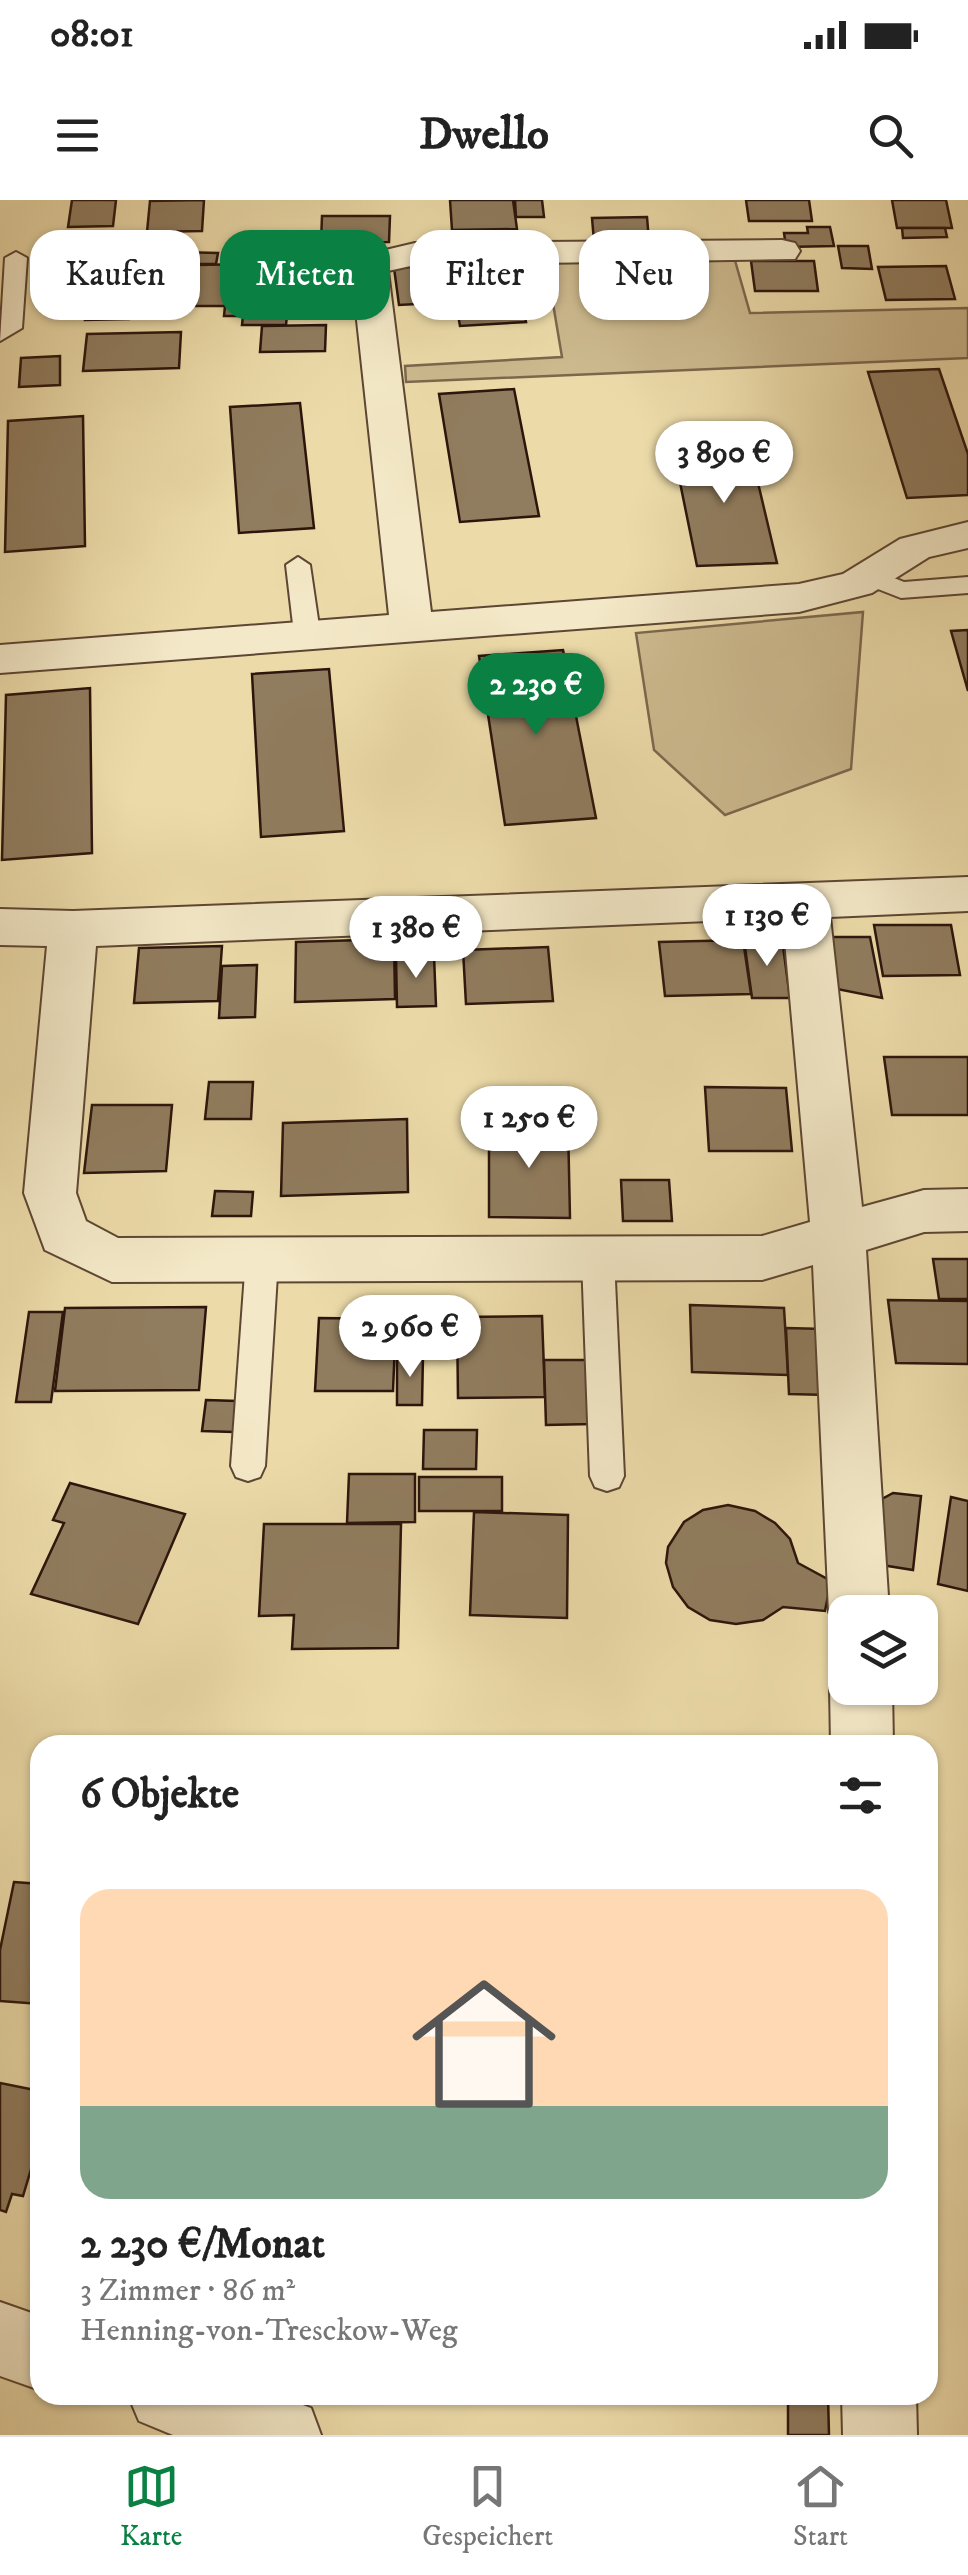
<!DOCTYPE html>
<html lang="de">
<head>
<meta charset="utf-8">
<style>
	:root { --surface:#fff; --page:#f2f2f2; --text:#222; --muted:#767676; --line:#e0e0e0; --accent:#0b8043 }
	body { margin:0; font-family:"IM FELL DW Pica",serif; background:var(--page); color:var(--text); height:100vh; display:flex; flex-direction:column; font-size:38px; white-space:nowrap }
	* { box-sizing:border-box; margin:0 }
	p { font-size:32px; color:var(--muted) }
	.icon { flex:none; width:55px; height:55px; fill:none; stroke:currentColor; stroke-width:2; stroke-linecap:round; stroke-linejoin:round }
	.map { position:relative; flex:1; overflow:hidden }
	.side { position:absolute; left:30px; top:1535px; width:908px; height:670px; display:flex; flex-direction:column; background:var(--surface); border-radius:30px; box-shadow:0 2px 8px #0004 }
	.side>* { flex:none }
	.hud { position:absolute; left:30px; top:30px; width:910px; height:90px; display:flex; gap:20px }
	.fabs { position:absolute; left:828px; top:1395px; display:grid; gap:20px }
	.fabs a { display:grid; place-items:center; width:110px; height:110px; border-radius:20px; background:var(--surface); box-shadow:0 2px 8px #0004; font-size:50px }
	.price { position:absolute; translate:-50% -85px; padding:0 22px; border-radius:35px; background:#fff; color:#222; font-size:32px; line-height:65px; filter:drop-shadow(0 2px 5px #0008) }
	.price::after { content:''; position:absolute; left:50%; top:60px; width:30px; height:22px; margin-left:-15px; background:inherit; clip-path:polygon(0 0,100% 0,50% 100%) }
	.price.selected { background:var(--accent); color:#fff }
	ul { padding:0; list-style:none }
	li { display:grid; align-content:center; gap:20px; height:530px; padding:0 50px }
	li span { display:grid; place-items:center; height:310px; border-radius:30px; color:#555 }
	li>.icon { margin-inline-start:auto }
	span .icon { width:180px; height:180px; fill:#fffc; stroke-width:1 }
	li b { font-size:42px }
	h2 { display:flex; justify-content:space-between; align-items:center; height:120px; padding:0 50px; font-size:42px }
	.chip { padding:0 35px; border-radius:30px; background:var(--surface); box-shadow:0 2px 8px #0004; font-size:35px; line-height:90px }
	.chip.selected { background:var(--accent); color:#fff }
	.status { display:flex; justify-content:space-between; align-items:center; height:70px; padding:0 50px; background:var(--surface); direction:ltr }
	.status svg { height:28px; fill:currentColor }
	header { display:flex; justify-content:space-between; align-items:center; height:130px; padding:0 50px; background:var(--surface); font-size:45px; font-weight:800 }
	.tab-bar { display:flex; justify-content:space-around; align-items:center; height:140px; border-top:2px solid var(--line); background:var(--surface); font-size:28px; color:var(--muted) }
	.tab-bar a { display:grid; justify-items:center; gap:5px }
	.tab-bar .selected { color:var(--accent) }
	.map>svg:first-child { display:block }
	.green { fill:#ccb98e; stroke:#7c674d; stroke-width:2.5 }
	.building { fill:#907c5e; stroke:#2d150c; stroke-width:2.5 }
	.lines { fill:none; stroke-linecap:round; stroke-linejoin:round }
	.service-casing { stroke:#5d4633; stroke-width:4 }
	.minor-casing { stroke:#5d4633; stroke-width:4 }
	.service { fill:#f3e8c7; fill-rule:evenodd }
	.minor { fill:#f3e8c7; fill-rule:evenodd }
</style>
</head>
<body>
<div class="status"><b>08:01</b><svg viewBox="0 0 49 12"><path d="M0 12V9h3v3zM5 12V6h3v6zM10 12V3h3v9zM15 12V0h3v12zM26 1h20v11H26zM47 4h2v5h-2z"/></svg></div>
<header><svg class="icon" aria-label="menu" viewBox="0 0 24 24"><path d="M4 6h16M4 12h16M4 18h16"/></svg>Dwello<svg class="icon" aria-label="search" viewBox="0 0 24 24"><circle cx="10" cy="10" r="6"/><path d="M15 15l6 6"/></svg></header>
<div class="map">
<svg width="968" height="2235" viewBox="0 0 968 2235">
	<rect width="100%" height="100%" fill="#ecdba9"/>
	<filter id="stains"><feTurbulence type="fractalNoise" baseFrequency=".002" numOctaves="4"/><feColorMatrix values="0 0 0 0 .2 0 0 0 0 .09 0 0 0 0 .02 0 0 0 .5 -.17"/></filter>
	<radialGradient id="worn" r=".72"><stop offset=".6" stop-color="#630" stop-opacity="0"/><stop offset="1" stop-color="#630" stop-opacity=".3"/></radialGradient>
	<g class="green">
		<polygon points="734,57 750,113 968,108 968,158 406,182 405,166 562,157 546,62"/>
		<polygon points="863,412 851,569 725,615 654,550 636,433"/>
	</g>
	<g class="building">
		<polygon points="72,0 116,0 113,26 68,27"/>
		<polygon points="204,0 202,31 147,32 150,1"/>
		<polygon points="450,0 513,0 517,29 452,30"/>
		<polygon points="515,0 542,0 544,17 516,17"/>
		<polygon points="746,0 809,0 812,21 749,21"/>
		<polygon points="892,0 946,0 952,28 897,28"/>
		<polygon points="322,16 390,16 389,42 321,43"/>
		<polygon points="647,17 649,41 594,41 592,18"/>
		<polygon points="807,27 830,27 834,46 786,47 784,33 808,33"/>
		<polygon points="902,28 945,28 947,37 903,38"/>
		<polygon points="838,46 868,46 872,69 842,68"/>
		<polygon points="177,52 218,53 216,64 175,64"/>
		<polygon points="751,61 814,61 818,91 755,91"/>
		<polygon points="99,63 96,99 40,101 44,65"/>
		<polygon points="121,64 120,88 99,89 100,65"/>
		<polygon points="254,64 250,106 189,106 195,65"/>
		<polygon points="447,65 453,102 399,105 394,68"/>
		<polygon points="946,66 955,99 886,100 878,67"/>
		<polygon points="518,83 526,122 460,126 453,87"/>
		<polygon points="130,104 129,119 85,120 87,105"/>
		<polygon points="225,106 274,106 274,115 287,115 286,125 242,125 243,116 224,116"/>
		<polygon points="326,125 325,151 260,152 262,126"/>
		<polygon points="181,132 179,168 83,171 87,134"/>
		<polygon points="60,156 60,185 19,187 21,158"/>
		<polygon points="939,169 968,254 968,295 907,298 868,172"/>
		<polygon points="514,189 539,316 460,322 439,194"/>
		<polygon points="300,203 314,328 239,333 230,207"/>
		<polygon points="83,216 85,346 5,352 8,221"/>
		<polygon points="749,245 777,363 697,366 673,248"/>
		<polygon points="968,430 968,491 951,431"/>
		<polygon points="563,450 596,618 505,625 479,456"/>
		<polygon points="329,469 344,631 261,637 252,474"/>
		<polygon points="90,488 92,653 2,660 6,495"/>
		<polygon points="874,725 951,725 960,775 883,776"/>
		<polygon points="827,737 870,737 882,798 832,788"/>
		<polygon points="394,739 395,799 295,802 296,742"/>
		<polygon points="782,739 790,798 752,798 744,740"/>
		<polygon points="743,740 751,794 665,796 659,742"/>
		<polygon points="222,746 218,801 134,803 139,748"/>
		<polygon points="548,747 553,801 466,804 463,750"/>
		<polygon points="396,756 434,756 436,806 397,807"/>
		<polygon points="257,765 255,817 219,818 222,766"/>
		<polygon points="884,857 968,857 968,915 892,915"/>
		<polygon points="209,882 253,882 251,919 205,919"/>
		<polygon points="705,887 786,888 792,951 709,951"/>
		<polygon points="92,905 172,905 166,971 84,973"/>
		<polygon points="407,919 408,992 281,996 283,923"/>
		<polygon points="489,924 568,924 570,1018 489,1017"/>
		<polygon points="621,980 669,980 672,1021 623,1021"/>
		<polygon points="215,991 253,992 251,1016 212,1016"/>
		<polygon points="933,1059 968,1059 968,1099 939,1099"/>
		<polygon points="888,1100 968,1101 968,1164 896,1163"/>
		<polygon points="690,1105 784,1108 788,1175 692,1172"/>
		<polygon points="206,1107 199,1190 55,1191 65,1108"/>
		<polygon points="29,1112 63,1112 51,1202 16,1202"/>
		<polygon points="542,1116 545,1197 458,1198 457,1117"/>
		<polygon points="319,1118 396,1119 393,1191 315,1191"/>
		<polygon points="786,1128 824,1129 828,1195 789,1194"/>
		<polygon points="423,1155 422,1205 397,1205 397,1156"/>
		<polygon points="544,1160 588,1160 592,1224 546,1225"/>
		<polygon points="206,1200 237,1201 233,1232 202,1231"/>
		<polygon points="424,1230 477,1230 476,1269 423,1269"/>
		<polygon points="349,1274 415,1274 415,1322 347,1323"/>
		<rect x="419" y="1277" width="83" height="34"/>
		<polygon points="70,1283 185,1314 138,1424 31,1394 64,1323 53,1320"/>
		<polygon points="893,1293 921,1296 913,1370 888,1366 877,1356 882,1299"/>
		<polygon points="951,1297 968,1301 968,1391 938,1384"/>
		<polygon points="728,1305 755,1311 775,1323 790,1339 798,1363 831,1381 825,1411 783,1407 763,1420 736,1424 710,1420 688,1407 673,1387 666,1363 668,1347 684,1322 703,1310"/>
		<polygon points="474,1312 568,1315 567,1418 470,1415"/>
		<polygon points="264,1324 401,1324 398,1448 292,1449 294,1415 259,1416"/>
		<polygon points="14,1682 40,1684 40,1804 0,1801 0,1750"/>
		<polygon points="0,1883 40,1891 40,1939 23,1996 12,1994 6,2012 0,2010"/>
		<polygon points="788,2195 828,2195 829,2235 788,2235"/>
	</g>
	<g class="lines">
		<g class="service-casing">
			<g id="service">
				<polygon points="16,52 27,58 22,128 0,141 5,58"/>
				<polygon points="298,357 310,365 320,433 307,441 294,433 286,365"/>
				<polygon points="869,368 904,382 968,377 968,393 901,398 860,382 857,376"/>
				<polygon points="262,1046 273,1050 278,1059 265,1266 260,1277 248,1281 236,1277 231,1266 246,1059 251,1050"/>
				<polygon points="598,1046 609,1050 614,1059 624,1276 619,1287 607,1291 595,1287 590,1276 582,1059 587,1050"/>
			</g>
		</g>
		<g class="minor-casing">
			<g id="minor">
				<polygon points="782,40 795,43 800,51 795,59 415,65 388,71 431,412 799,384 843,374 900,339 968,322 968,348 929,357 872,393 799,412 0,473 0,445 389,415 351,65 356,57 415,43"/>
				<path d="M 968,677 L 968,711 L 830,717 L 862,1007 L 924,990 L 968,989 L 968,1031 L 924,1032 L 866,1050 L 889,1412 L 845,1412 L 845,1434 L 838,1432 L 829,1412 L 813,1065 L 762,1080 L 112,1082 L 45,1050 L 24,993 L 47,746 L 0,745 L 0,709 L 73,711 ZM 783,718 L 810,1022 L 762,1036 L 118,1038 L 86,1021 L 76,993 L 96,746 Z"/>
				<polygon points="845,1465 845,1488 892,1488 893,1545 831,1545 830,1488 839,1468"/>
				<polygon points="0,2102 40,2116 40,2190 0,2176"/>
				<polygon points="128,2195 276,2195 311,2208 321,2235 173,2235 139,2221"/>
				<polygon points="842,2195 916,2195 917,2235 843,2235"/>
			</g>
		</g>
		<use href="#service" class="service"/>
		<use href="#minor" class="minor"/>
	</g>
	<rect width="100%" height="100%" filter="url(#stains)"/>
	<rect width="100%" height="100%" fill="url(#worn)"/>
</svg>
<div class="fabs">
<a><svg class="icon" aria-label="layers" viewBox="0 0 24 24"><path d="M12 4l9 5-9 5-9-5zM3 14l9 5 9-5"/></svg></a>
</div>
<b class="price" style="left:724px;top:306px">3 890 €</b>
<b class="price selected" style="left:536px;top:538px">2 230 €</b>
<b class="price" style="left:767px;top:769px">1 130 €</b>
<b class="price" style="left:416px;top:781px">1 380 €</b>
<b class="price" style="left:529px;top:971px">1 250 €</b>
<b class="price" style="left:410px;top:1180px">2 960 €</b>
<div class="hud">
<a class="chip">Kaufen</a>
<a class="chip selected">Mieten</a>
<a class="chip">Filter</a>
<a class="chip">Neu</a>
</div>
<section class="side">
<h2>6 Objekte<svg class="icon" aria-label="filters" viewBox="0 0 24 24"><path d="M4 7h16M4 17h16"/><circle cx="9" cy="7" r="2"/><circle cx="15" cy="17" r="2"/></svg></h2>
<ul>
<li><span style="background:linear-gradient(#ffd9b3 70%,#7fa58c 0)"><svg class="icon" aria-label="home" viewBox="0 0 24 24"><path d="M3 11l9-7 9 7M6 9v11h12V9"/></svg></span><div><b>2 230 €/Monat</b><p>3 Zimmer · 86 m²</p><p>Henning-von-Tresckow-Weg</p></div></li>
</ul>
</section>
</div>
<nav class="tab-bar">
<a class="selected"><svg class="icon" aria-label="map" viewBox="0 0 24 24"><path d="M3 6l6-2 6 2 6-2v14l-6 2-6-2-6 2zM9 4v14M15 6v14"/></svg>Karte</a>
<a><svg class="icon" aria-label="saved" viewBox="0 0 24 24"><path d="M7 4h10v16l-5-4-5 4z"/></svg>Gespeichert</a>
<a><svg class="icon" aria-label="home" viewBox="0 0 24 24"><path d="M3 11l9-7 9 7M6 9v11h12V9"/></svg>Start</a>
</nav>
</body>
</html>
